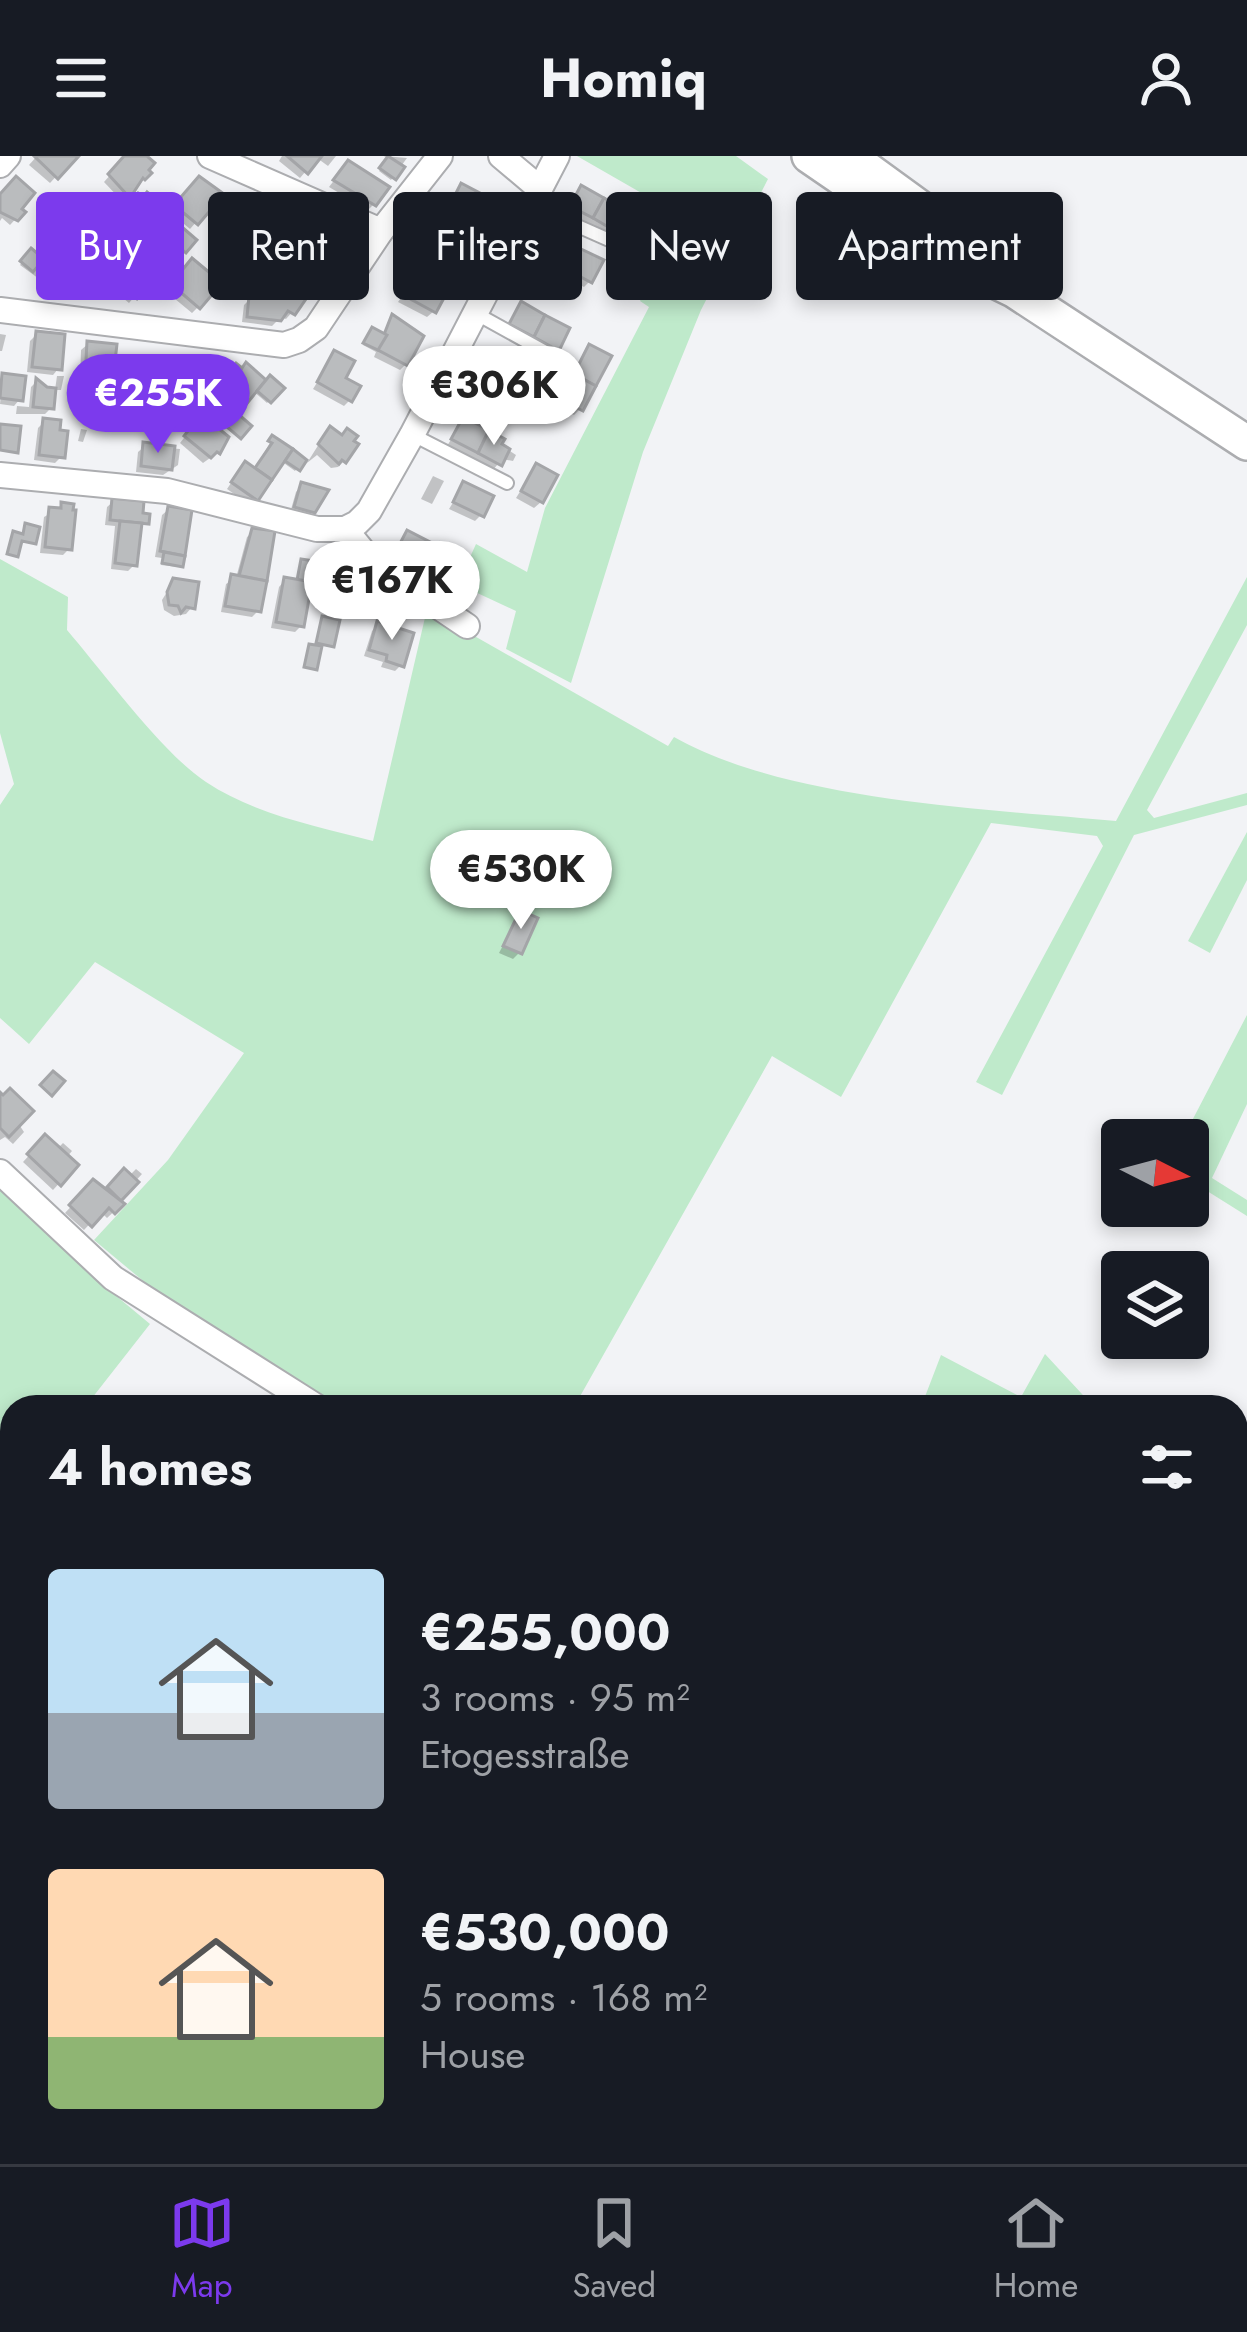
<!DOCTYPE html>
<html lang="en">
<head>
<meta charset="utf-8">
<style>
	:root { --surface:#171b24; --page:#20242c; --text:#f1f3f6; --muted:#9ea1a6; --line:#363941; --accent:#7c3aed }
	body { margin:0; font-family:Jost,sans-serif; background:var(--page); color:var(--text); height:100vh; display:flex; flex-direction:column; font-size:45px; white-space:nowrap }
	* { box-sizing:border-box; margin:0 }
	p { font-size:39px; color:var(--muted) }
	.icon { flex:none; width:66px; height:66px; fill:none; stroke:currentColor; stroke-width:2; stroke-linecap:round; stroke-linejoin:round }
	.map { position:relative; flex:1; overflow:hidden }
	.side { position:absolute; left:0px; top:1239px; width:1248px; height:771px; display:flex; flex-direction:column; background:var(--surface); border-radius:36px 36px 0 0; box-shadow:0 6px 18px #0003 }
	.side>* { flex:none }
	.top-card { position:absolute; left:36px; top:36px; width:1176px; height:108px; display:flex; gap:24px }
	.needle { width:78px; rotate:96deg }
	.controls { position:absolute; left:1101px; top:963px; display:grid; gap:24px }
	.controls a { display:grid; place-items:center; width:108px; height:108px; border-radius:12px; background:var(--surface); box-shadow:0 6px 18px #0003; font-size:60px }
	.price { position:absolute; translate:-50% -102px; padding:0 27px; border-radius:42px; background:#fff; color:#222; font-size:39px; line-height:78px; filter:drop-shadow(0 3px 6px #0008) }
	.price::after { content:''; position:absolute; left:50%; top:72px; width:36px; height:27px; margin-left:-18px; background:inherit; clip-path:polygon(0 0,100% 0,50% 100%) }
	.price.current { background:var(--accent); color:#fff }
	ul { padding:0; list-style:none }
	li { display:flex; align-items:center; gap:36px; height:300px; padding:0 48px }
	li span { display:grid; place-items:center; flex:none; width:336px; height:240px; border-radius:12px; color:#555 }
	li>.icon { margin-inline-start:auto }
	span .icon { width:144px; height:144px; fill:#fffc; stroke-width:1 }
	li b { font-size:51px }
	h2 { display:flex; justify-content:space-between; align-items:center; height:144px; padding:0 48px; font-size:51px }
	.pill { padding:0 42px; border-radius:12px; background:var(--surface); box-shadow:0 6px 18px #0003; font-size:42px; line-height:108px }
	.pill.current { background:var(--accent); color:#fff }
	header { display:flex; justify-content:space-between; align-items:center; height:156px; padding:0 48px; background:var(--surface); font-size:54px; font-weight:700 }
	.menu { display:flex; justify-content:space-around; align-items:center; height:168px; border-top:3px solid var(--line); background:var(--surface); font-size:33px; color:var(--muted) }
	.menu a { display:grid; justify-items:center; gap:6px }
	.menu .current { color:var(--accent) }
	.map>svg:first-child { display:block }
	.green { fill:#bfeacb }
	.shadow { fill:#0003 }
	.building { fill:#babcbe; stroke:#a4a5a8; stroke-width:3 }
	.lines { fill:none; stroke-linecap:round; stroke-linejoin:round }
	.lane-casing { stroke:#acadb0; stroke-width:16 }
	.street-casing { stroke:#acadb0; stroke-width:28 }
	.secondary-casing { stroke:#acadb0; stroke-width:38 }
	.lane { stroke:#fff; stroke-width:12 }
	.street { stroke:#fff; stroke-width:24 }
	.secondary { stroke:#fff; stroke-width:33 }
</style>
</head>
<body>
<header><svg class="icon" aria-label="menu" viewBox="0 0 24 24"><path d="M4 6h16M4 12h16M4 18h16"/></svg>Homiq<svg class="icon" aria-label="person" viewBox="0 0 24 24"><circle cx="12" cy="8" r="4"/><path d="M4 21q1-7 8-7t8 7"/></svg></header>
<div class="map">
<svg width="1247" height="2008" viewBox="0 0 1247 2008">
	<rect width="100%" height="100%" fill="#f2f3f6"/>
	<g class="green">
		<polygon points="577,0 736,0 768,23 701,154 643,296 571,527 506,493 516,455 458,428 476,388 527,416 545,352 649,151 640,145 685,62"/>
		<path d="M 0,403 L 68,441 L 67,474 C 103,516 163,598 206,626 C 256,659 317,670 373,685 L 427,453 L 668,590 L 674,581 C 787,645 986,653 1116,665 L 1247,421 L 1247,469 L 1147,654 L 1154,662 L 1247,637 L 1247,649 L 1134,679 L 1002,939 L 976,926 L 1103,690 L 1097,680 L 991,667 L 841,941 L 772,900 L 574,1251 L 335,1251 L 154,1134 L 94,1084 L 168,1004 L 244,897 L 95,806 L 29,888 L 0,862 L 0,649 L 14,628 L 0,577 Z"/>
		<polygon points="1247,676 1247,724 1210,797 1188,785"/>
		<polygon points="1247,859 1247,948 1212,1022 1247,1044 1247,1060 1188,1023 1188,984 1182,984"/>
		<polygon points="0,1034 85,1114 150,1168 85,1251 12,1251 12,1651 0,1638"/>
		<polygon points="1045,1198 1094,1251 921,1251 941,1199 1021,1241"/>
		<polygon points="1236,1427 1247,1433 1247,2008 729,2008 730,1998 1236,1998"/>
		<polygon points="12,1885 12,1998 62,1998 70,2008 0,2008 0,1891"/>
		<polygon points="120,1998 684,1998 689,2008 129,2008"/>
	</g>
	<g class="shadow">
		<polygon points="37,0 75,0 50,27 29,9"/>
		<polygon points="127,0 143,0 151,7 122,45 104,26"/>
		<polygon points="282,0 336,0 328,10 317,2 300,22 279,5"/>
		<polygon points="384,0 407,2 391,24 379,15 388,3"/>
		<polygon points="342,14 374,48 368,54 329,31"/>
		<polygon points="199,24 220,39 190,73 171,57"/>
		<polygon points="462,31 463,93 457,99 431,85"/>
		<polygon points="576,39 613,73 606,79 566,57"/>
		<polygon points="0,42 22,56 10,69 2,62 0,65"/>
		<polygon points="246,43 263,62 240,88 218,74"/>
		<polygon points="646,74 636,133 624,140 613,131"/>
		<polygon points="311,82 343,95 313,104 302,95"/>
		<polygon points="557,84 568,89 552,119 541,113"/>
		<polygon points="580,95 590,125 584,131 564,121"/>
		<polygon points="31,96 44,106 83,106 57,136 20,109"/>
		<polygon points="102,106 114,116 155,117 129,147 101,124 95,130 87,123"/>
		<polygon points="186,113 198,151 192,157 163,133 152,141 164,127 170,132"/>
		<polygon points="304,116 318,127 286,163 281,161 272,170 242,166 244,149 250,143 271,145 294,133 305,123 301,120"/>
		<polygon points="411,127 434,155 427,161 398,146"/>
		<polygon points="521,149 556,193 550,199 504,175"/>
		<polygon points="392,162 406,208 400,214 374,201 376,196 363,189 370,177 382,180"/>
		<polygon points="0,178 6,179 2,195 0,195"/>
		<polygon points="37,178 59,212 53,219 27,216 30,185"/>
		<polygon points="88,188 109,230 103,236 80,229 81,194"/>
		<polygon points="500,191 511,197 491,234 480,228"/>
		<polygon points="590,192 580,253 574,259 556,249"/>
		<polygon points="335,198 350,244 344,250 313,233"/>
		<polygon points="175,203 173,219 162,220 160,235 151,245 144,251 130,249 140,211 146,204"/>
		<polygon points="519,209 533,242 527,249 504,237"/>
		<polygon points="236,211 267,228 280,232 267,247 253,235 235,255 214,236"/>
		<polygon points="3,220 20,243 14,250 0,248"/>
		<polygon points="57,220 64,220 61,234 55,234"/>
		<polygon points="36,226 51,252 45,258 16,258 17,250 29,251 31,231"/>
		<polygon points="114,226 119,226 114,247 110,247"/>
		<polygon points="463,264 516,299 513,305 502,303 493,314 447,290"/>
		<polygon points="44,266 62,300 55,307 34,304 38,272"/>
		<polygon points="195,268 225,282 217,297 203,307 180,287"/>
		<polygon points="81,273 87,274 83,286 78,285"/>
		<polygon points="324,280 344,305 338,311 331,312 317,299 307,307"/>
		<polygon points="272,283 285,306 293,297 303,304 295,315 281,305 250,349 227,333 239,315 254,315"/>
		<polygon points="145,290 180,293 178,309 163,319 136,316 138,296"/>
		<polygon points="536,310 541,346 534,352 516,342"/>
		<polygon points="433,320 444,325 432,348 421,343"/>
		<polygon points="302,329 313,355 306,362 290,357 296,336"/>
		<polygon points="464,329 481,359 475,365 449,353"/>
		<polygon points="114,345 146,366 138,374 135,408 128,415 111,413 115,370 105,369 107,351"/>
		<polygon points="63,350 69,393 63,399 40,397 44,361"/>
		<polygon points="169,353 189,356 178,411 161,409 162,402 155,401 162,359"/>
		<polygon points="254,375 258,455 252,461 221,456 226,428 236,422 247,381"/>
		<polygon points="407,377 438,394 441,418 435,424 392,402"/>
		<polygon points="300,408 314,426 309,428 301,470 295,476 271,472 279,431 285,424 296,427"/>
		<polygon points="337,417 366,451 360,457 351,455 344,462 329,458 333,444 326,442 331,423"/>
		<polygon points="174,425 192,451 186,458 174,460 164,454 162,444"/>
		<polygon points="378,469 401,509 395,515 381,511 383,506 364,500 372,475"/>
		<polygon points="520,757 519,797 513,803 499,797"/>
		<polygon points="0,940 24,976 13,988 5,981 0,984"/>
		<polygon points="45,982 57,993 63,987 72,995 66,1002 75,1010 53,1034 23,1006"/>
		<polygon points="136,1013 142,1018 117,1045 121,1049 107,1062 101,1056 84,1074 65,1057 93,1027 104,1037 124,1016 129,1020"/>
	</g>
	<g class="building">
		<polygon points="34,0 79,0 58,23"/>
		<polygon points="124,0 147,0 155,7 149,14 152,17 145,24 143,22 130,42 108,18"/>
		<polygon points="287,0 322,0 308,18"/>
		<polygon points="388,0 405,11 396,24 379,12"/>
		<polygon points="348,4 390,31 376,50 333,24"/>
		<polygon points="16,20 35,37 22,53 26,56 18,65 0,56 0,38"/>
		<polygon points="199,20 224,38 198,69 174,49"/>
		<polygon points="461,27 495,45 482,71 448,53"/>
		<polygon points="581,29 604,42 593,62 570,50"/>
		<polygon points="147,36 154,42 138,60 126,49 138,37 143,41"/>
		<polygon points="246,39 267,62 248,84 222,67"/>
		<polygon points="604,42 626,54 615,75 593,62"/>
		<polygon points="448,53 482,71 465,94 435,78"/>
		<polygon points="645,70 666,81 650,112 629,101"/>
		<polygon points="183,72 197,84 186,97 172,86"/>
		<polygon points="317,72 347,94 322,126 305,113 317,96 306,87"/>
		<polygon points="60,83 87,106 65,132 38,109"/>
		<polygon points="248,86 262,98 249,114 235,101"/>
		<polygon points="31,92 44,103 33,116 20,105"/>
		<polygon points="579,92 604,104 592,127 568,114"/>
		<polygon points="129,96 160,116 137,143 109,119"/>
		<polygon points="629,101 650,112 638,135 634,133 632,136 618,123"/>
		<polygon points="102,102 115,112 100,130 87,119"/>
		<polygon points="192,102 222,127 200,153 171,128"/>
		<polygon points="237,103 249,114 239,126 227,116"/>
		<polygon points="425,107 454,123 436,157 403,139"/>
		<polygon points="287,124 308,140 295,159 288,155 281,165 247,161 249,140 271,142"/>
		<polygon points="521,145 545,159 534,181 509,168"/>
		<polygon points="392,158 424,180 408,210 378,194"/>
		<polygon points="545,159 570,172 559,195 534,181"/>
		<polygon points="372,171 387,179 378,194 363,187"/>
		<polygon points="36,175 65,178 62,214 32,211"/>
		<polygon points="87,185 117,188 112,231 85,223"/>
		<polygon points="589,188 612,200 596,230 574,218"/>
		<polygon points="334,194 355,205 346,222 361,230 352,246 317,226"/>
		<polygon points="145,201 167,204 163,236 155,235 154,246 135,244"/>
		<polygon points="246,206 266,224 244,251 218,228 236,207 242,212"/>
		<polygon points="518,206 548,221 536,244 509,230"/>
		<polygon points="2,217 26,220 23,245 0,242"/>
		<polygon points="574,218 596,230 583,255 560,243"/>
		<polygon points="270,219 285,232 271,247 257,235"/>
		<polygon points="36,222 47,231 56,232 54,253 33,251"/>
		<polygon points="201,258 229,281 220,298 217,296 211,302 184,280"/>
		<polygon points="238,258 252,270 241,283 227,271"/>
		<polygon points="463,261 489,274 478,297 451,283"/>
		<polygon points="43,262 61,264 60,274 68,275 65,302 39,299"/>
		<polygon points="0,268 21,270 18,297 0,294"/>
		<polygon points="330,270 342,279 347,272 358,280 354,285 359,288 346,307 342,304 339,308 318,288"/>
		<polygon points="489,274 505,283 502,288 510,293 502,310 478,297"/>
		<polygon points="272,279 293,293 272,324 255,312 272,287 268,285"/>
		<polygon points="143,286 175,290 172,314 141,310"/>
		<polygon points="293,293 307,304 300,315 285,305"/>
		<polygon points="245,305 272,324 258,345 231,326"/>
		<polygon points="536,307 558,319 543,347 521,335"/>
		<polygon points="463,325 494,340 484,361 453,346"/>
		<polygon points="301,326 329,334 315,357 294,351"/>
		<polygon points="112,342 144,345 143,357 150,358 149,368 110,364"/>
		<polygon points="61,346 74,348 73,354 76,354 72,394 45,391 49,351 61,352"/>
		<polygon points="168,350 192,354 185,400 160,395"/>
		<polygon points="120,365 142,367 137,410 115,407"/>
		<polygon points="25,367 40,371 36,388 22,385 18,401 7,398 13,375 23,378"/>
		<polygon points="252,372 275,375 267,425 239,420"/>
		<polygon points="407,374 430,386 420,407 396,395"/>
		<polygon points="431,387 438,390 440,387 455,399 444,420 420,407"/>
		<polygon points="164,396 185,400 183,411 162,407"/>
		<polygon points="301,403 321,406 317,427 297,424"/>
		<polygon points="336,413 376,424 369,452 355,448 353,457 333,452 337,438 330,436"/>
		<polygon points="231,418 267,425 261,456 225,450"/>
		<polygon points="284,421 312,426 304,471 276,466"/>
		<polygon points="173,422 199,426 195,453 186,451 181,457 178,450 169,449 167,436"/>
		<polygon points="322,460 340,464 334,491 316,487"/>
		<polygon points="377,465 414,477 404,511 386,505 387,499 369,494"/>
		<polygon points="309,488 322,490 317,514 304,511"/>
		<polygon points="520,754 538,762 522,798 503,790"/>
		<polygon points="53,915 65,925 52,940 40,929"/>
		<polygon points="10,932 34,955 9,981 0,972 0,936 3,939"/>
		<polygon points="45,978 79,1009 61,1030 27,998"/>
		<polygon points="124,1012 139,1026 121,1045 107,1031"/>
		<polygon points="93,1023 125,1048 115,1058 109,1052 92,1071 69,1049"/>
	</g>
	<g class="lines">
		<g class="lane-casing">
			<g id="lane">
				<polyline points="530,49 625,91"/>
				<polyline points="475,157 569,209"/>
				<polyline points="413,279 507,327"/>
			</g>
		</g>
		<g class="street-casing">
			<g id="street">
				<polyline points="210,0 381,75"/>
				<polyline points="501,0 539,32"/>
				<polyline points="0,9 8,0"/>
				<polyline points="0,154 284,189 299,184 316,172 381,75 440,0"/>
				<polyline points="0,319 167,335 317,373 345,373 357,367 369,355 412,279 557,0"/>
				<polyline points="345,373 372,406 467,470"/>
				<polyline points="0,1016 113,1122 317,1251"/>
				<polyline points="1236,1418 1247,1424"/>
			</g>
		</g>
		<g class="secondary-casing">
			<g id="secondary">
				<polyline points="809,0 984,120 1015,135 1247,287"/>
				<polyline points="849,0 944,69"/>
			</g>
		</g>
		<use href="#lane" class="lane"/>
		<use href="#street" class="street"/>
		<use href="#secondary" class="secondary"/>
	</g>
</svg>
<div class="controls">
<a><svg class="needle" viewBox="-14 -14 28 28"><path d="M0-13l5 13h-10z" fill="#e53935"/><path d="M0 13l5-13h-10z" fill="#9ea1a6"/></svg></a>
<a><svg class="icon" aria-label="layers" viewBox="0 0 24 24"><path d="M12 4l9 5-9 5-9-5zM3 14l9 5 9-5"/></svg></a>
</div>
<b class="price" style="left:494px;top:292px">€306K</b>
<b class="price current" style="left:158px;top:300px">€255K</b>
<b class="price" style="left:392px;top:487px">€167K</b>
<b class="price" style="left:521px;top:776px">€530K</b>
<div class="top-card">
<a class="pill current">Buy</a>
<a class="pill">Rent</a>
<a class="pill">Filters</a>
<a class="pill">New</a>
<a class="pill">Apartment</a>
</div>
<section class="side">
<h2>4 homes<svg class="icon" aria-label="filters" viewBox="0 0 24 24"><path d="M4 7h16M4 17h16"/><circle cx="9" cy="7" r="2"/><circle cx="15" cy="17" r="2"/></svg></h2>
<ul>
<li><span style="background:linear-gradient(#bfe0f5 60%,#9aa5b1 0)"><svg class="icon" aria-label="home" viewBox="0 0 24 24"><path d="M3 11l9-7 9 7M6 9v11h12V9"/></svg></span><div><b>€255,000</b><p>3 rooms · 95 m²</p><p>Etogesstraße</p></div></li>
<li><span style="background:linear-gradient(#ffd9b3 70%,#8fb573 0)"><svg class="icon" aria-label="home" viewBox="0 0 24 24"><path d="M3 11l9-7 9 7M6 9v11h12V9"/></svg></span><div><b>€530,000</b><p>5 rooms · 168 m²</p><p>House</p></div></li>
</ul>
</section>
</div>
<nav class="menu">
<a class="current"><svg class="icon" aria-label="map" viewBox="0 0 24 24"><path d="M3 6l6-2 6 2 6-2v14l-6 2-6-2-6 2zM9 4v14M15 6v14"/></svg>Map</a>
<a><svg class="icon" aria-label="saved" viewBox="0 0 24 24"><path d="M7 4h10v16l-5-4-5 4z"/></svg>Saved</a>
<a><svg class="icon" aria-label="home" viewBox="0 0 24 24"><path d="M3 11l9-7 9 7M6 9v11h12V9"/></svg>Home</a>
</nav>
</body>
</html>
